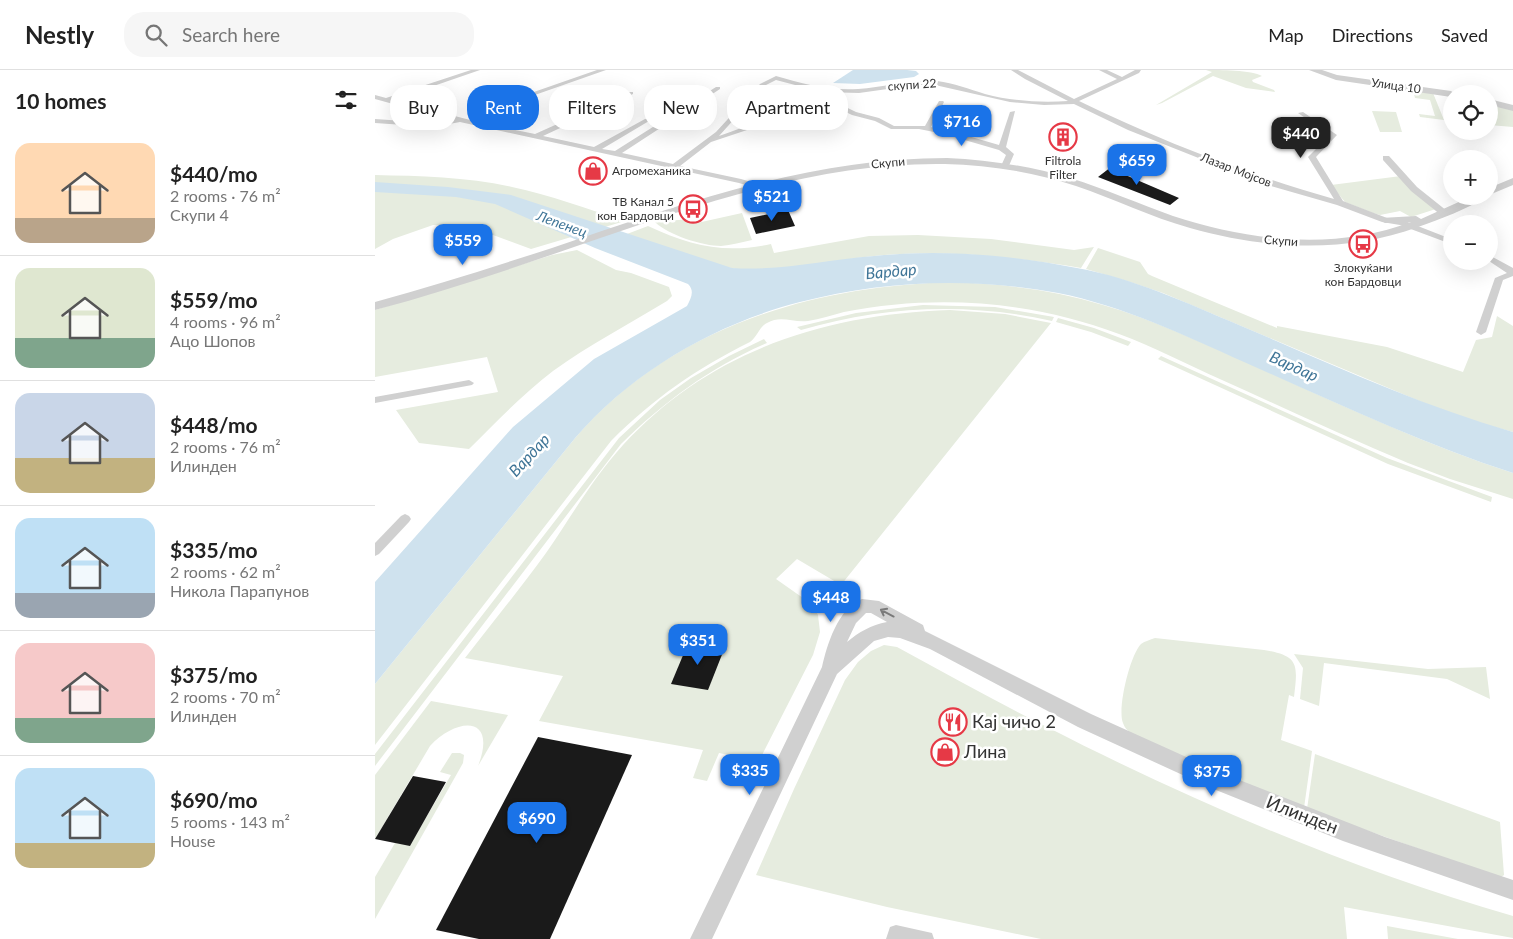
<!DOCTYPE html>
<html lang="en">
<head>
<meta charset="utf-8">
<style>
	:root { --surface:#fff; --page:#f6f6f6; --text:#222; --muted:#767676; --line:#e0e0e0; --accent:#1a73e8 }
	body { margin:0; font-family:Lato,sans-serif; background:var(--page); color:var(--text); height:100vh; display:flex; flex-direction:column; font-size:19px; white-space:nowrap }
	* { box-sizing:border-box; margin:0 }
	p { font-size:16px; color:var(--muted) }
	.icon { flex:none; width:28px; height:28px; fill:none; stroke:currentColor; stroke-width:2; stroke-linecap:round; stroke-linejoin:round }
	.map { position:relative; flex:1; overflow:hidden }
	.panel { display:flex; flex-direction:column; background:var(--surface); width:375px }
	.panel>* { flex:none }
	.hud { position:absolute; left:15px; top:15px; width:475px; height:45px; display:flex; gap:10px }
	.controls { position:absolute; left:1068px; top:15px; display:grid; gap:10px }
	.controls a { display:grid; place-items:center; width:55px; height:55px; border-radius:50%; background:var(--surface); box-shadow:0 5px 20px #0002; font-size:25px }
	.price { position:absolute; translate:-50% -42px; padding:0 11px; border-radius:10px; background:var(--accent); color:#fff; font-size:16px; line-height:32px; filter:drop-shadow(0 1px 2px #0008) }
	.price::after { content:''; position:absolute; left:50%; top:30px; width:15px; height:11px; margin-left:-8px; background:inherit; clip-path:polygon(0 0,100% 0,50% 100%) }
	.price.selected { background:#222; color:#fff }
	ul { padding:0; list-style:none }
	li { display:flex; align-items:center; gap:15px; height:125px; padding:0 15px }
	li+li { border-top:1px solid var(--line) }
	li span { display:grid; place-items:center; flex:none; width:140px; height:100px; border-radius:15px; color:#555 }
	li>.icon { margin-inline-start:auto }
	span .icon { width:60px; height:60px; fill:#fffc; stroke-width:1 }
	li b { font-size:21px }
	h2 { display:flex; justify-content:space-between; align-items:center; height:60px; padding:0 15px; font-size:21px }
	.tag { padding:0 18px; border-radius:20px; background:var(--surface); box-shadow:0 5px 20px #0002; font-size:18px; line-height:45px }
	.tag.selected { background:var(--accent); color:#fff }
	header { display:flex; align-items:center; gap:30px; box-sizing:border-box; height:70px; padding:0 25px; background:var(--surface); border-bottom:1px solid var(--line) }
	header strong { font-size:24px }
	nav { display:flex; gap:28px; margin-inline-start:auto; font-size:18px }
	.search { width:350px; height:45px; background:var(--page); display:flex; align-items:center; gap:12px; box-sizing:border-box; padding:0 18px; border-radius:20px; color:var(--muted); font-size:19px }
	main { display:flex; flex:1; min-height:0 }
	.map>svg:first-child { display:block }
	.green { fill:#e6ecdf }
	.water { fill:#cfe2ee }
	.building { fill:#1a1a1a }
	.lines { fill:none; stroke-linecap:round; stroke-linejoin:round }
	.minor { fill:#d0d0d0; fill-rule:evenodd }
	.tertiary { fill:#d0d0d0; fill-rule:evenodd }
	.oneway { stroke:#7a7a7a }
	.labels { text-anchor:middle; stroke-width:5; stroke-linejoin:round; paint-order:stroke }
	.far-street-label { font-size:12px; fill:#333; stroke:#fff }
	.far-poi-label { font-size:12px; fill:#333; stroke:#fff }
	.far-water-label { font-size:14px; font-style:italic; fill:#3f7597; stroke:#fff }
	.water-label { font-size:16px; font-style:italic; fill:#3f7597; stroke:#fff }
	.near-poi-label { font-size:18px; fill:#333; stroke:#fff; text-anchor:start }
	.near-street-label { font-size:18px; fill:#333; stroke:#fff }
</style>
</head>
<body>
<header>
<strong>Nestly</strong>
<div class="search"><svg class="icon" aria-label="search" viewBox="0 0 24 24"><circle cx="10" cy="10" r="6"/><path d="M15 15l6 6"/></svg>Search here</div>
<nav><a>Map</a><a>Directions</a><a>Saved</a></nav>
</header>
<main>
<section class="panel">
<h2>10 homes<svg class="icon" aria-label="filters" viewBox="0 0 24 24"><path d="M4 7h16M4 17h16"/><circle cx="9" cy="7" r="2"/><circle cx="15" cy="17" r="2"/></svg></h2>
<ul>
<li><span style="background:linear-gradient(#ffd9b3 75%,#b9a48a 0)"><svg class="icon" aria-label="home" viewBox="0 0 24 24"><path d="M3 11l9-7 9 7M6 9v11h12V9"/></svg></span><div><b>$440/mo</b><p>2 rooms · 76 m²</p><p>Cкупи 4</p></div></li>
<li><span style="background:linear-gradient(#dfe7d0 70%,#7fa58c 0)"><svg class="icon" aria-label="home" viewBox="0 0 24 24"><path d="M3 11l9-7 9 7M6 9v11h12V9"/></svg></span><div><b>$559/mo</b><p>4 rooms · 96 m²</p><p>Ацо Шопов</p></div></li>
<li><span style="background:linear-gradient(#c9d6e8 65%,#c2b280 0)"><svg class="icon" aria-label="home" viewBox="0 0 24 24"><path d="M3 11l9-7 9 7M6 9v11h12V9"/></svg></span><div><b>$448/mo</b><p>2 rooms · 76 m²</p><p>Илинден</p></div></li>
<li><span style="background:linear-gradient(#bfe0f5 75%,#9aa5b1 0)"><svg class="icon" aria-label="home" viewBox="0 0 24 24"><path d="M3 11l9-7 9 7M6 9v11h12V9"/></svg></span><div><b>$335/mo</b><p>2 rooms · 62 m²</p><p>Никола Парапунов</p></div></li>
<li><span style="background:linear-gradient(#f6c9c9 75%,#7fa58c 0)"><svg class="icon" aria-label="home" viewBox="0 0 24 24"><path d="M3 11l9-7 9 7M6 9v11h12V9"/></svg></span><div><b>$375/mo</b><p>2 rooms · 70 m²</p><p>Илинден</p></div></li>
<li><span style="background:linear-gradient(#bfe0f5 75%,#c2b280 0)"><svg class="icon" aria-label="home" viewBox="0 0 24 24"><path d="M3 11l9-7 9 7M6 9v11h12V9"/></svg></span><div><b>$690/mo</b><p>5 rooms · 143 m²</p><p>House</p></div></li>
</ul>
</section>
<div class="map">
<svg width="1138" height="869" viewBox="0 0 1138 869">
	<rect width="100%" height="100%" fill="#fff"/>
	<g class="green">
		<path d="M 831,0 C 844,0 877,0 887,6 L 877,10 L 878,12 L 899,20 L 900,22 L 871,18 L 838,6 L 787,33 L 781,35 L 837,2 Z"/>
		<polygon points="1038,20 1058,23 1069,50 1045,47 1044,44 1060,46 1055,30 1040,28"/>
		<polygon points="1114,34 1138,39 1138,57 1114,55 1114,47 1120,48"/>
		<polygon points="997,41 1021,42 1027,62 1005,62"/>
		<path d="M 0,105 C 45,106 93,107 137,117 C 175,125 212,139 250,151 L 156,179 L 99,158 L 58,155 L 18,169 L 0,179 Z"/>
		<polygon points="1026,106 1064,138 1036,147 1025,141 1005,145 998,143 970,132 956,115"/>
		<path d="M 367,143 L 377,170 C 367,172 356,175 346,176 C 328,176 293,165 280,152 L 288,149 L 290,151 L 317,149 L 322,153 Z"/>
		<path d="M 273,156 C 316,176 349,184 396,174 L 399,183 L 494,166 L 543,165 L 616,169 L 699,180 L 719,177 L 706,198 C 638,187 568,179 499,186 C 453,190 403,207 356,198 C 321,192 286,176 252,164 Z"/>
		<polygon points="723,178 765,192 773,204 777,206 902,258 902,256 1012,277 1088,302 1101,270 1117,267 1122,246 1138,256 1138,362 1098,351 1049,333 788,223 755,212 711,199"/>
		<path d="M 202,180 L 241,200 L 256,203 L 294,217 L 297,226 L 292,231 C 254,254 214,275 178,301 C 148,324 121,352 94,379 L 44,373 L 21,340 L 123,322 L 112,287 L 0,307 L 0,240 L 177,185 Z"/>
		<path d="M 578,212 C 629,214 679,220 728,235 C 776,249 823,271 869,291 C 958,331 1045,373 1138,403 L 1138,429 L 1075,409 L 1033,393 C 971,367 909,338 847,310 C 813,295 779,277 744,264 C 656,231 562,224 469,242 C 457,245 445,249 433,251 C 418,253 406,245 392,253 C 384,257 383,266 375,272 C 321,299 279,328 236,371 L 0,675 L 0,614 L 201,367 C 296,257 437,216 578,212 Z"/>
		<path d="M 548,235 L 620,237 L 679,247 L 677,251 C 593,232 508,236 426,260 L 422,257 L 481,243 Z"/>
		<path d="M 575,240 L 630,244 L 676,253 L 466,515 L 422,489 L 401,509 L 438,535 L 443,545 L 445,562 L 438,585 L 384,691 L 344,683 L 332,711 L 318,708 L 328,680 L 164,651 L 188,606 L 90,588 C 117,553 145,519 171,483 C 196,447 218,408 248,375 C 334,281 450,244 575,240 Z"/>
		<polygon points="683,248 719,258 756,272 753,276 716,262 681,252"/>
		<path d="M 389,269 L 392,273 C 336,297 290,331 246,374 L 0,696 L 0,684 L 244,368 L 285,330 L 316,308 L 354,286 Z"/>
		<polygon points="786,286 1012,388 1117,427 1116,432 1013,394 783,289"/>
		<path d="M 780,568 L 889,580 C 924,586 923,594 919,627 L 914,625 L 906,670 L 937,681 L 929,738 L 768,671 C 760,666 751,662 748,653 C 742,639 755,585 766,574 C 770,571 775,570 780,568 Z"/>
		<path d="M 509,575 L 522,577 C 572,604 622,632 672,657 C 818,732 981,801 1138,846 L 1138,868 L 969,837 L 972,869 L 666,869 L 512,837 L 381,805 L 419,719 L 470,610 L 483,592 L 496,581 Z"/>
		<polygon points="919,584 1053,599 1111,597 1115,629 1072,609 949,593 944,636 925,629 928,598"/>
		<path d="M 56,631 L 133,645 L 103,696 C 123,645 82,647 55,676 L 0,769 L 0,705 Z"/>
		<polygon points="77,683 85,683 89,685 88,693 0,849 0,807 20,773 35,775 76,705 65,702"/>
		<polygon points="940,684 1125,752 1129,805 1126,807 1120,806 932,739"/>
		<polygon points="1012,856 1083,869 1013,869"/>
	</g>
	<g class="water">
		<polygon points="478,0 532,0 541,1 544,4 539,7 485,14 458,13"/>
		<path d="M 0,112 L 73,117 L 136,125 L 357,198 C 406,201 450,190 499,186 C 567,179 635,185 702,198 C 758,208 812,233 864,255 C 954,293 1044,335 1138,362 L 1138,403 C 1045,373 958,331 869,292 C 809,265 748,236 683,223 C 597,207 509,210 425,232 C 340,254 258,301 201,367 L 0,614 L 0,512 L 138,357 L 219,289 L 312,236 C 316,228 320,221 313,214 L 220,178 L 120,134 L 81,127 L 0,122 Z"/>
	</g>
	<g class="building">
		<polygon points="689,62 697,74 688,75 682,66"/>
		<polygon points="736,97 750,102 748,104 804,128 795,135 723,107"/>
		<polygon points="413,140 420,156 381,164 375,148"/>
		<polygon points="314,571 350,577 333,620 296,614"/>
		<polygon points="163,667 257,685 175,869 104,869 61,860"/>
		<polygon points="38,706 71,712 35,776 0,769"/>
	</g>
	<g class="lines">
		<g class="minor">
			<path d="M 96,0 L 105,0 L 18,30 L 99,51 L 125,41 L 133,31 L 222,0 L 231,0 L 137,33 L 129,43 L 107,53 L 160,64 L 254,22 L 258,22 L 258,24 L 168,66 L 219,77 L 270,49 L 274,49 L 274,51 L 227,79 L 240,81 L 341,17 L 345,17 L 345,19 L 247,83 L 298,94 L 341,62 L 385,14 L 401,6 C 428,14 454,21 483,19 C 510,17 535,9 562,11 C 579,13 594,19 610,24 C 636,31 666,33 693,31 L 650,9 L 636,0 L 643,0 L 699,29 L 742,9 L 724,0 L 732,0 L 747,7 L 760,0 L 766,0 L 764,3 L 704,31 C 786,71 871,104 959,129 L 933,87 L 955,65 L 923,43 L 928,42 L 962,65 L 941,87 L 968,131 L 1012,148 L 1030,151 L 1076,169 L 1076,174 L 1025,155 L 1007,152 L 962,135 L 889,114 L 753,60 L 699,34 L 669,35 L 635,32 L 560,15 L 541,15 L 484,23 L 449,22 L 448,26 L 481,42 L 504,48 L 519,56 L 550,56 L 564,31 L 568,31 L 569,32 L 556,57 L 587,65 L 601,51 L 605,51 L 605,53 L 593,66 L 624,75 L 635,42 L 640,41 L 631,77 L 639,84 L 633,98 L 626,96 L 631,85 L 624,80 L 569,64 L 544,59 L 516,59 L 500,51 L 477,45 L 444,29 L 381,57 L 336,72 L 305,96 L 366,109 L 383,114 L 383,118 L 380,118 L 364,113 L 85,52 L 58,57 L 0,53 L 0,49 L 58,53 L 76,50 L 0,29 L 0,25 L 11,28 ZM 401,10 L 443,21 L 441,26 C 409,40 377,55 344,66 L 389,16 Z"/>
			<polygon points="1008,86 1014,86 1042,117 1072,141 1072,145 1066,145 1036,121 1008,90"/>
			<polygon points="1114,185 1138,198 1138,206 1128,210 1111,262 1106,265 1101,262 1120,208 1132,203 1114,191"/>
			<polygon points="94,310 99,313 97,315 0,333 0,327"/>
			<polygon points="30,444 34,446 36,449 34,452 4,484 0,486 0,473 26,446"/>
			<polygon points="521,855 557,863 559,869 511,869 515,857"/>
		</g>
		<g class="tertiary">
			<polygon points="934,0 947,0 962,5 1076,21 1080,24 1076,24 1076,27 961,10"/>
			<polygon points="1114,29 1138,35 1138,41 1114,35"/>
			<path d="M 572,88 C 614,90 655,96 695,108 C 731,119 764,134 798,146 C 874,171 960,181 1036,152 L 1010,153 L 1005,150 L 1006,148 L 1041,146 L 1046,149 L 1097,126 L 1111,126 C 1092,140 1065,149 1043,157 C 970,184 889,179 815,158 C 776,147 739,129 701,116 C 659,102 614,95 570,94 C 441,92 319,136 199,177 C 133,200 67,222 0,240 L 0,232 C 59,216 118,197 177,178 C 306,134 434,88 572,88 Z"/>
			<polygon points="1138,108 1138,115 1114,125 1114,118"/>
			<path d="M 487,529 L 504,531 L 548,555 L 550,561 L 716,644 L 849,704 L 1010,767 L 1138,810 L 1138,830 L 968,771 L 836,718 L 703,657 L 555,579 L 525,568 L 513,567 L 499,571 L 462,604 L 337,869 L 315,869 L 447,597 C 452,575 463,538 487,529 ZM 491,543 L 496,543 L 512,552 C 496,555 484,562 472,572 L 481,553 Z"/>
		</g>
	</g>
	<defs><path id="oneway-shaft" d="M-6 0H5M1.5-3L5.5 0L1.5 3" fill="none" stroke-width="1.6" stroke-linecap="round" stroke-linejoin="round" transform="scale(1.25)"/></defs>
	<use class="oneway" href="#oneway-shaft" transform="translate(512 543) rotate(-152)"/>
	<defs>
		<g id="building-ring" transform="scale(1.4375)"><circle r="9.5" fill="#fff" stroke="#e63946" stroke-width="1.5"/><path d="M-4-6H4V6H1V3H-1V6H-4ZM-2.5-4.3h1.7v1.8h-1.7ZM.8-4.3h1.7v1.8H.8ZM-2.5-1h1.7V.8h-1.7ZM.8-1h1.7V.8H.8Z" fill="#e63946"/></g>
		<g id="shop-ring" transform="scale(1.4375)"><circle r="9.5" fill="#fff" stroke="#e63946" stroke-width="1.5"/><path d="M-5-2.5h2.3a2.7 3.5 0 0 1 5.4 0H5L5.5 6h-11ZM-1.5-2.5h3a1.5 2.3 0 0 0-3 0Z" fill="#e63946"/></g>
		<g id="bus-ring" transform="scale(1.4375)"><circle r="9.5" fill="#fff" stroke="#e63946" stroke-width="1.5"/><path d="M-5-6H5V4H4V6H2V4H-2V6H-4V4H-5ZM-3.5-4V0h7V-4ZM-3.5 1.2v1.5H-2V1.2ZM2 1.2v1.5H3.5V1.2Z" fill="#e63946"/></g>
		<g id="restaurant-ring" transform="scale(1.4375)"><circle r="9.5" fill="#fff" stroke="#e63946" stroke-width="1.5"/><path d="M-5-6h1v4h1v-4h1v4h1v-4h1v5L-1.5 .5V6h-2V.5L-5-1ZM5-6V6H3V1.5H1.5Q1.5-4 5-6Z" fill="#e63946"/></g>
	</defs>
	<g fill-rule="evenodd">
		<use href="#building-ring" x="688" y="67"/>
		<use href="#shop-ring" x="218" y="101"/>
		<use href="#bus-ring" x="318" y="139"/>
		<use href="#bus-ring" x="988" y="174"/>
		<use href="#restaurant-ring" x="578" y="652"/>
		<use href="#shop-ring" x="570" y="682"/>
	</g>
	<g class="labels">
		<g class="far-street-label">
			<text transform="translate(537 15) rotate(-4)" y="4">скупи 22</text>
			<text transform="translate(1021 16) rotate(8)" y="4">Улица 10</text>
			<text transform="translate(513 93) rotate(-5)" y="4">Скупи</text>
			<text transform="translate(861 100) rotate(21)" y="4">Лазар Мојсов</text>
			<text transform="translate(906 171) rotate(4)" y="4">Скупи</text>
		</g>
		<g class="far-poi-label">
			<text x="688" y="95">Filtrola<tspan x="688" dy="14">Filter</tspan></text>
			<text x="237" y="105" text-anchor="start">Агромеханика</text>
			<text x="299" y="136" text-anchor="end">ТВ Канал 5<tspan x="299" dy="14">кон Бардовци</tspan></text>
			<text x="988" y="202">Злокуќани<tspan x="988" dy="14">кон Бардовци</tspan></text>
		</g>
		<g class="far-water-label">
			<text transform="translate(187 154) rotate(20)" y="5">Лепенец</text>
		</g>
		<g class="water-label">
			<text transform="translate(516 201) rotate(-5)" y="6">Вардар</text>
			<text transform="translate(919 296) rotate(24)" y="6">Вардар</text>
			<text transform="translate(154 385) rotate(-47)" y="6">Вардар</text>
		</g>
		<g class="near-poi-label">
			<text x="597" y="658">Кај чичо 2</text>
			<text x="589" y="688">Лина</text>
		</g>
		<g class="near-street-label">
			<text transform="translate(927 745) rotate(21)" y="6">Илинден</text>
		</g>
	</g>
</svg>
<div class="controls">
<a><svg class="icon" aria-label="locate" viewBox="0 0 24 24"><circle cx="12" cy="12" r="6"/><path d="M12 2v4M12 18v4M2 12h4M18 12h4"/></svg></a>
<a>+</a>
<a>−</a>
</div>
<b class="price" style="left:587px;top:77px">$716</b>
<b class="price selected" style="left:926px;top:89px">$440</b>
<b class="price" style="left:762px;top:116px">$659</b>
<b class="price" style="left:397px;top:152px">$521</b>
<b class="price" style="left:88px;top:196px">$559</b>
<b class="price" style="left:456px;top:553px">$448</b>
<b class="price" style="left:323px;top:596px">$351</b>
<b class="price" style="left:375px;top:726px">$335</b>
<b class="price" style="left:837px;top:727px">$375</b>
<b class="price" style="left:162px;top:774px">$690</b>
<div class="hud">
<a class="tag">Buy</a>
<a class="tag selected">Rent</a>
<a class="tag">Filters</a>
<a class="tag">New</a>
<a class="tag">Apartment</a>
</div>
</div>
</main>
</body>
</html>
